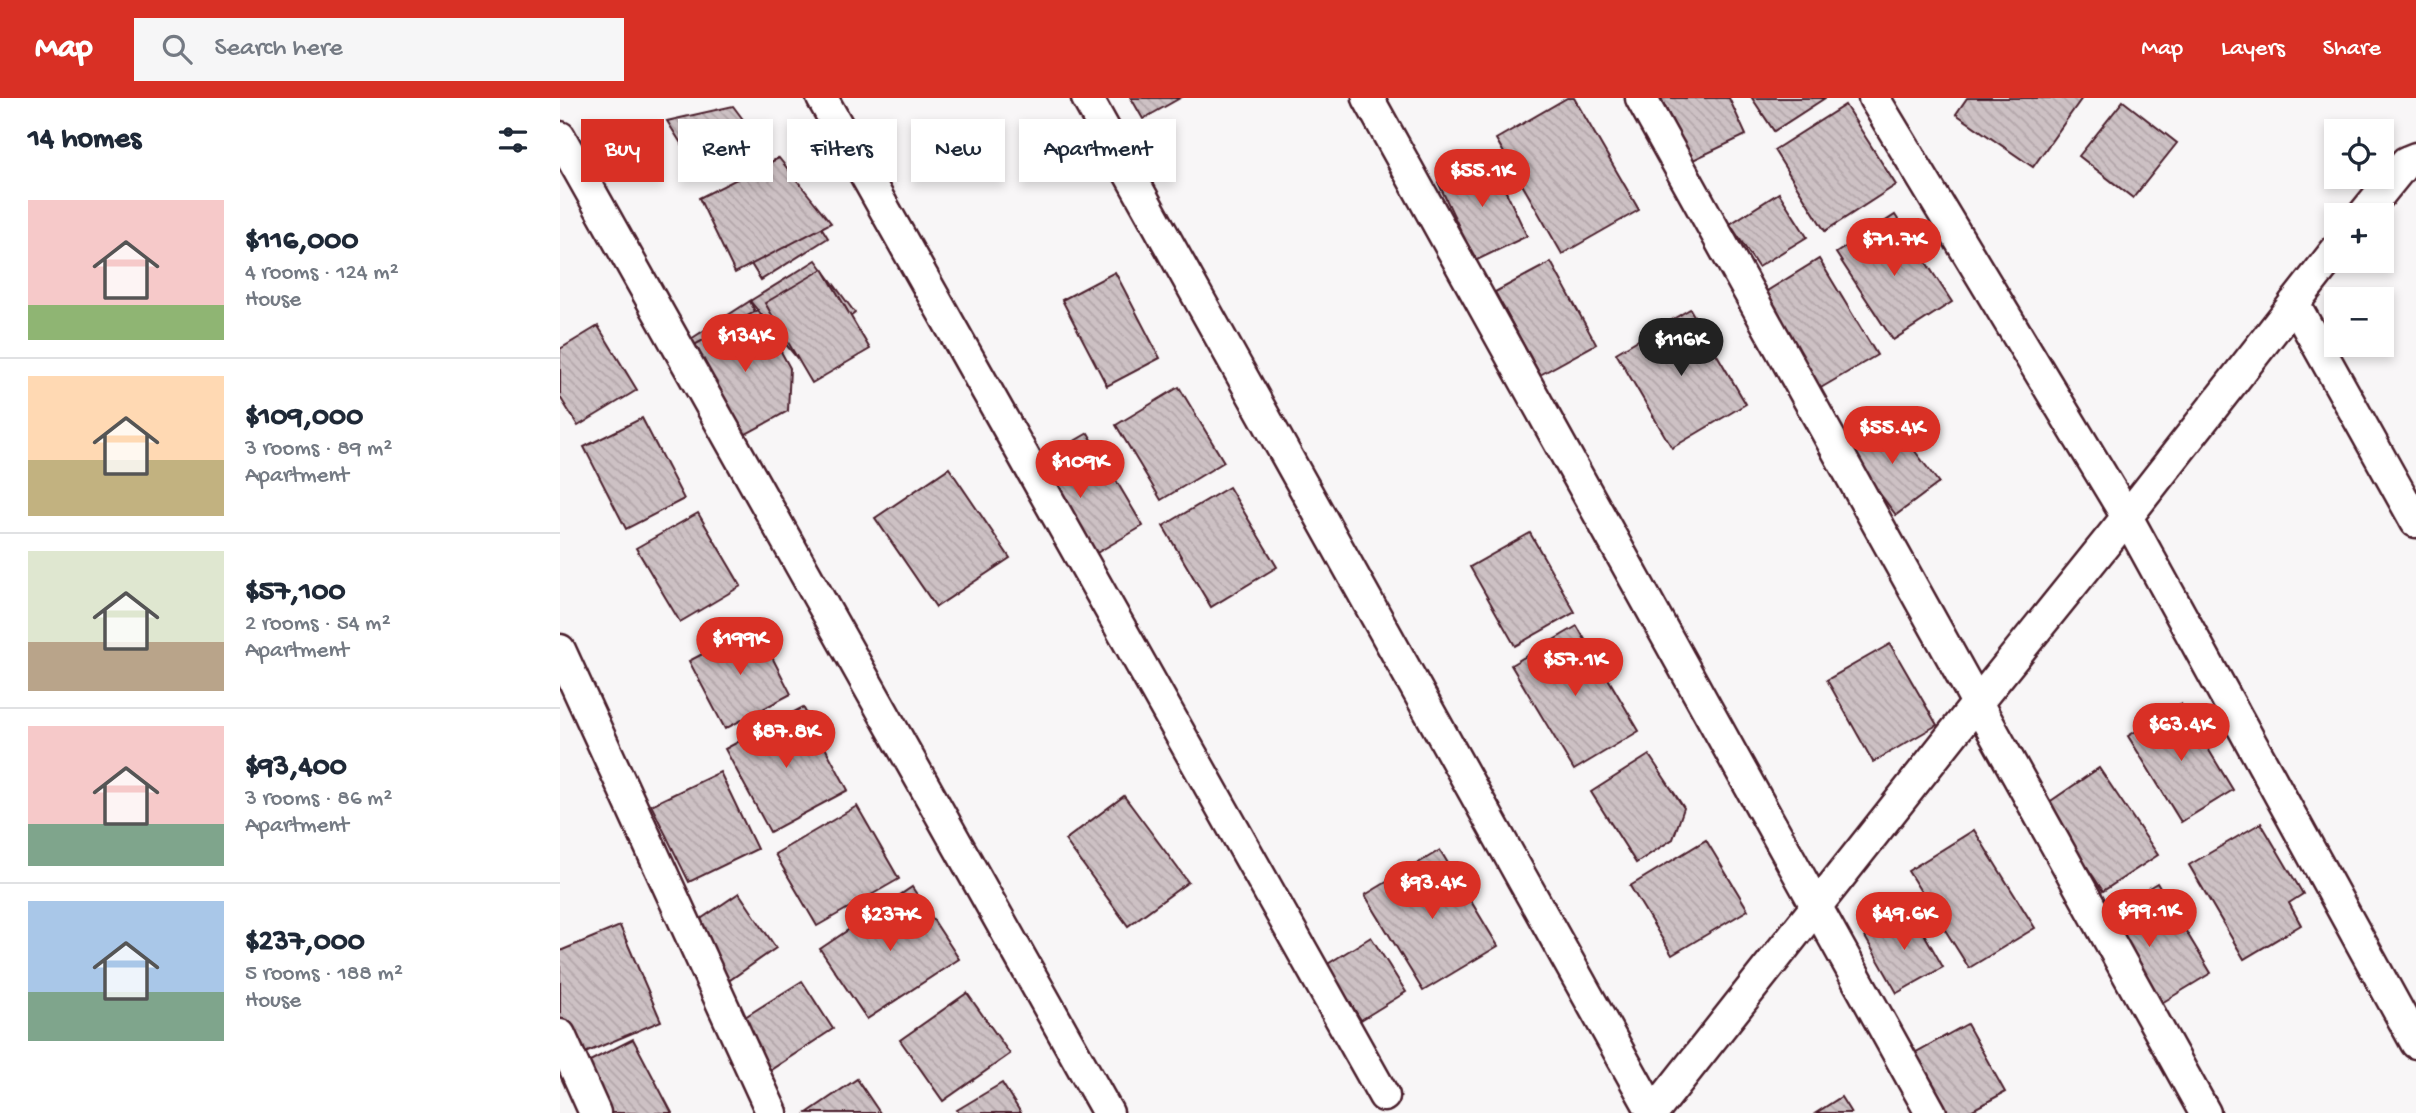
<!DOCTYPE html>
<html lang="en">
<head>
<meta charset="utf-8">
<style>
	:root { --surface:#fff; --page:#f6f6f7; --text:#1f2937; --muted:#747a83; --line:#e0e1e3; --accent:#d93025 }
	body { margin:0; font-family:"Gochi Hand",sans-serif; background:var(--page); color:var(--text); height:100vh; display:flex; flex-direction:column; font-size:26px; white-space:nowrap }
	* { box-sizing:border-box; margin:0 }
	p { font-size:23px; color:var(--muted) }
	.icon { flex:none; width:38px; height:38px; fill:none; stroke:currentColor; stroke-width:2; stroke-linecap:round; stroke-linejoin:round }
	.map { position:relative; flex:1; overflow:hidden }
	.panel { display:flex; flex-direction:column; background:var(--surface); width:560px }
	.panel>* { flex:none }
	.hud { position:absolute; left:21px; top:21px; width:665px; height:63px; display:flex; gap:14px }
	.controls { position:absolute; left:1764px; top:21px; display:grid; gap:14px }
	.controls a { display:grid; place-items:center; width:70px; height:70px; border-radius:0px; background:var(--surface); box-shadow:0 4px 10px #0003; font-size:35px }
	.price { position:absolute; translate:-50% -60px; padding:0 16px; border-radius:24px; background:var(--accent); color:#fff; font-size:23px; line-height:46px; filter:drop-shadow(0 2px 4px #0008) }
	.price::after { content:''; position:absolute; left:50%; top:42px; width:21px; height:16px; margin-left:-10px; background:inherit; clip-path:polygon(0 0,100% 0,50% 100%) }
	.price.active { background:#222; color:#fff }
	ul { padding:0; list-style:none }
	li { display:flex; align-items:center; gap:21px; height:175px; padding:0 28px }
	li+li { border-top:2px solid var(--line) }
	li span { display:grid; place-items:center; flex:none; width:196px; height:140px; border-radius:0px; color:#555 }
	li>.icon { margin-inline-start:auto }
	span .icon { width:84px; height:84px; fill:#fffc; stroke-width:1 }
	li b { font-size:30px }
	h2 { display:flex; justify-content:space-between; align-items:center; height:84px; padding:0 28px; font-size:30px }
	.chip { padding:0 24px; border-radius:0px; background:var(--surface); box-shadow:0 4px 10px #0003; font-size:24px; line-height:63px }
	.chip.active { background:var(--accent); color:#fff }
	header { display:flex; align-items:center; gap:42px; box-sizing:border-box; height:98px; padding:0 35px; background:var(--accent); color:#fff }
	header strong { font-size:33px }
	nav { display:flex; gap:38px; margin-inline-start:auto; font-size:24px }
	.search { width:490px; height:63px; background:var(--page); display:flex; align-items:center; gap:18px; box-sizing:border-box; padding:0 24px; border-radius:0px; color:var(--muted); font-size:26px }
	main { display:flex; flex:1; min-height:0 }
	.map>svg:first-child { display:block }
	.building { fill:url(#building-back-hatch); stroke:#4a1f2b; stroke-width:2 }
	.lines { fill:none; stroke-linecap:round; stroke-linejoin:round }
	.street-casing { stroke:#4a1f2b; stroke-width:35 }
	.street { stroke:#fff; stroke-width:30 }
</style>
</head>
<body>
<header>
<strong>Map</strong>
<div class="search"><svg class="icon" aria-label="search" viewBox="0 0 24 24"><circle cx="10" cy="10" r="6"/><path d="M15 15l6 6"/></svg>Search here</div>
<nav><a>Map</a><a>Layers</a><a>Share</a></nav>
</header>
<main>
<section class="panel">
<h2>14 homes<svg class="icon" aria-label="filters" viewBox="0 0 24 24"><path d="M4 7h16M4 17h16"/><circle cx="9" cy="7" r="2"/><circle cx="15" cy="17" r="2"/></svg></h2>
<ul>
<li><span style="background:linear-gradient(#f6c9c9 75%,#8fb573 0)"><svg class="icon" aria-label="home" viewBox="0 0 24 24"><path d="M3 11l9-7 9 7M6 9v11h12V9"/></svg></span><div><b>$116,000</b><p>4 rooms · 124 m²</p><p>House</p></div></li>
<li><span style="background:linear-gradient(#ffd9b3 60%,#c2b280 0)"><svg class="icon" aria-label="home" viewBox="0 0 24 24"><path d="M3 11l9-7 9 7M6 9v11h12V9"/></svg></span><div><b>$109,000</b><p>3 rooms · 89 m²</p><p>Apartment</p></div></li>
<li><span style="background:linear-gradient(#dfe7d0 65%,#b9a48a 0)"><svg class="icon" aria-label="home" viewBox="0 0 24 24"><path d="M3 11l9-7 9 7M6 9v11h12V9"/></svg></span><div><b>$57,100</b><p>2 rooms · 54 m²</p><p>Apartment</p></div></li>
<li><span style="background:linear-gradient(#f6c9c9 70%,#7fa58c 0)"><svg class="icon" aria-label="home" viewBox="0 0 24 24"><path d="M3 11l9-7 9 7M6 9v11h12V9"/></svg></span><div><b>$93,400</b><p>3 rooms · 86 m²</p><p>Apartment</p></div></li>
<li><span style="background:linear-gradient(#a9c7e8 65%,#7fa58c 0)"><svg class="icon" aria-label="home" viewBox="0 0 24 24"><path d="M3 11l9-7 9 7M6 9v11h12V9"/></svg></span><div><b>$237,000</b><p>5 rooms · 188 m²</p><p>House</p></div></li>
</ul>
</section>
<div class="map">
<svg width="1856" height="1015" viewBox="0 0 1856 1015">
	<defs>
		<pattern id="building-back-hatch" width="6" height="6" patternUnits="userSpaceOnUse" patternTransform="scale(1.75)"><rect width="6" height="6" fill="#cdc1c4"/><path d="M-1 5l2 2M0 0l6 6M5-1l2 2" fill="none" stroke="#b2a5a9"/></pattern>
	</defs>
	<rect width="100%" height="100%" fill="#f8f6f7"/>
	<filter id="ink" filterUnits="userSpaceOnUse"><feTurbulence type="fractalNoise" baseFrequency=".0143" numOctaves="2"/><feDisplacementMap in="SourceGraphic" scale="14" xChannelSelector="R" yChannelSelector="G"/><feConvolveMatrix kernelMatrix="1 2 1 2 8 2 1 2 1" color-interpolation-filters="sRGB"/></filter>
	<g filter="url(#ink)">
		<g class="building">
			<polygon points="571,0 620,0 583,21"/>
			<polygon points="1007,0 1014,0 1079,112 1002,156 936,41"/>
			<polygon points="1101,0 1169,0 1186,37 1131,63"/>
			<polygon points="1192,0 1265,0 1214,33"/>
			<polygon points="1407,0 1522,0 1473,69 1396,16"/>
			<polygon points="1563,3 1617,45 1573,100 1519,58"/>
			<polygon points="1285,7 1336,87 1265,133 1214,52"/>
			<polygon points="173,8 191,32 129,58 107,23"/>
			<polygon points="218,60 268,140 201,182 151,102"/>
			<polygon points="219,60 271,125 175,175 139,100"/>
			<polygon points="930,60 967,138 915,163 878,84"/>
			<polygon points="1219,95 1247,139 1198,169 1170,126"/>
			<polygon points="1335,117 1392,204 1333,242 1276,155"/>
			<polygon points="1259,161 1317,257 1259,291 1202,196"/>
			<polygon points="256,162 295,215 237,260 190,203"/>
			<polygon points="991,164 1036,246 980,277 935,194"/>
			<polygon points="263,171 310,251 252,285 205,205"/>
			<polygon points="555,174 600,260 547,288 502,202"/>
			<polygon points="190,203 220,268 151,304 123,246"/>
			<polygon points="1130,211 1186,306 1112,350 1056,255"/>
			<polygon points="198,212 230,270 228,313 177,341 127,251"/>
			<polygon points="38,228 77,292 18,328 0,299 0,251"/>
			<polygon points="619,289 664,364 601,402 556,327"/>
			<polygon points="1329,319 1379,385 1336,417 1286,351"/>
			<polygon points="82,320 124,401 66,431 24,349"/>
			<polygon points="528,335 583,428 511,470 456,377"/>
			<polygon points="389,370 450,460 376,509 315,420"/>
			<polygon points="669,389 717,469 651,509 603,428"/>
			<polygon points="138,415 181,488 120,524 76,450"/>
			<polygon points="970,435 1015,514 955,548 910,469"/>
			<polygon points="196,528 231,596 165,631 129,563"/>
			<polygon points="1017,528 1079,633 1014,672 951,567"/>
			<polygon points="1330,546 1377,627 1313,664 1267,582"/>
			<polygon points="1621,606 1673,692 1621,724 1568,638"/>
			<polygon points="243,609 288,692 210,734 165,651"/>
			<polygon points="1089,657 1124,710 1113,741 1076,765 1031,694"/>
			<polygon points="1539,670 1598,757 1543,793 1485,707"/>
			<polygon points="160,674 197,751 129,784 91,707"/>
			<polygon points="564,698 628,784 568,828 505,742"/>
			<polygon points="297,708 339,781 257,828 215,756"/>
			<polygon points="1701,725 1743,796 1729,805 1741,827 1684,861 1629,767"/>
			<polygon points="1414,732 1475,830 1409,870 1348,773"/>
			<polygon points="1146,742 1188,812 1112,857 1070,788"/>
			<polygon points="880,752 938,848 863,893 805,797"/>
			<polygon points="1597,785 1651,875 1582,917 1527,827"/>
			<polygon points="352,789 399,861 307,921 260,851"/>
			<polygon points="179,795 216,850 167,884 129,829"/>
			<polygon points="1351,813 1383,869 1337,895 1305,839"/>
			<polygon points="60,828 101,923 25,955 0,928 0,853"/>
			<polygon points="811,839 846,894 801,922 766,867"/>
			<polygon points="242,883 273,931 209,973 177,924"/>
			<polygon points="407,895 450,956 383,1003 340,942"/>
			<polygon points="1407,926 1445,994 1407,1015 1383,1015 1351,957"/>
			<polygon points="73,941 112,1015 50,1015 24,966"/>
			<polygon points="297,981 320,1015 247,1015"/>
			<polygon points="442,985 461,1015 399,1015 397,1012"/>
			<polygon points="1281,999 1291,1015 1256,1015"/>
		</g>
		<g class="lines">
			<g class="street-casing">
				<g id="street">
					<polyline points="262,0 824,998"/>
					<polyline points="527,0 1093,1015"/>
					<polyline points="808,0 1371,1015"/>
					<polyline points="1081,0 1645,1015"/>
					<polyline points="1314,0 1567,419 1856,945"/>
					<polyline points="0,39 548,1015"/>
					<polyline points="1803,117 1846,64 1856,60"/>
					<polyline points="1734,205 1856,424"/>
					<polyline points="0,552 212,1015"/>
					<polyline points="0,937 35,1015"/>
					<polyline points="1093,1015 1418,604 1567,419 1776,152"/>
				</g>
			</g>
			<use href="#street" class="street"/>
		</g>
	</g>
</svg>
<div class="controls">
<a><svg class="icon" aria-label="locate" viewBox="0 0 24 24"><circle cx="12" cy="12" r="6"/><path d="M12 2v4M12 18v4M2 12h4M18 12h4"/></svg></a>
<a>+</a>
<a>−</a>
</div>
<b class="price" style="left:922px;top:111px">$55.1K</b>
<b class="price" style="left:1334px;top:180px">$71.7K</b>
<b class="price" style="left:185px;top:276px">$134K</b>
<b class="price active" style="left:1121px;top:280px">$116K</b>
<b class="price" style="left:1332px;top:368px">$55.4K</b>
<b class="price" style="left:520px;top:402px">$109K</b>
<b class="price" style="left:180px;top:579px">$199K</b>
<b class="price" style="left:1015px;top:600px">$57.1K</b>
<b class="price" style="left:1621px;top:665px">$63.4K</b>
<b class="price" style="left:226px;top:672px">$87.8K</b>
<b class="price" style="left:872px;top:823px">$93.4K</b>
<b class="price" style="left:1589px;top:851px">$99.1K</b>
<b class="price" style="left:1344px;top:854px">$49.6K</b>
<b class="price" style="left:330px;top:855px">$237K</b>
<div class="hud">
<a class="chip active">Buy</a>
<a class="chip">Rent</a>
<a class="chip">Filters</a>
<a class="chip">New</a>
<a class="chip">Apartment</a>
</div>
</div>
</main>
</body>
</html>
